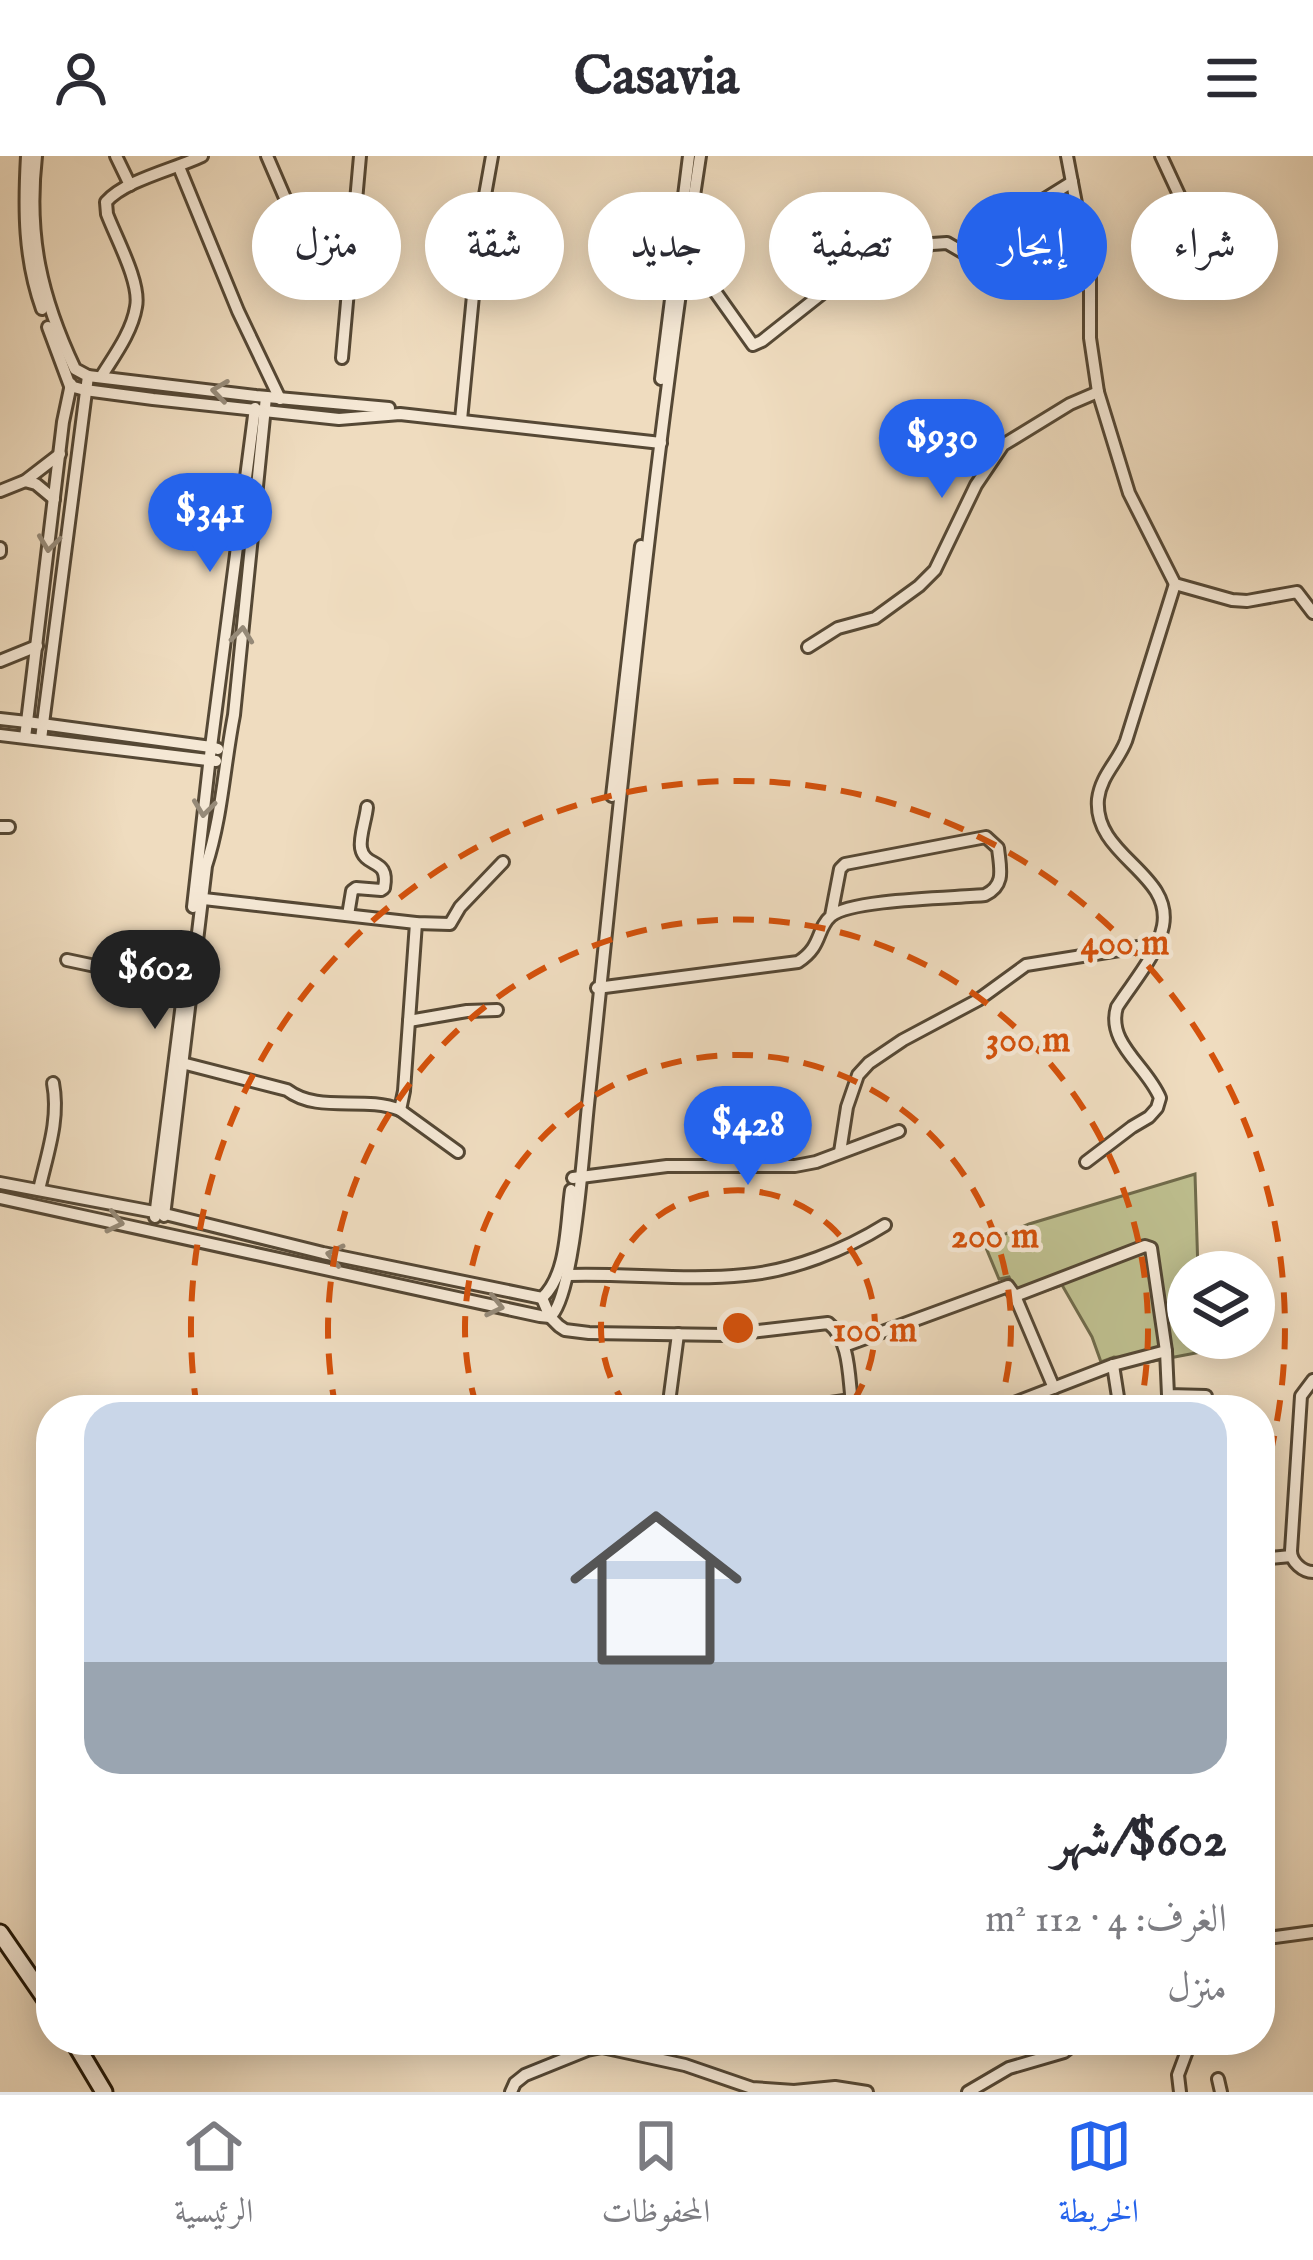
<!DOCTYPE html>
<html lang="ar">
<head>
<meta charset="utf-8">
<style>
	:root { --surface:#fff; --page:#f2f2f3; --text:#2b2b33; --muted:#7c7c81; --line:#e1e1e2; --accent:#2563eb }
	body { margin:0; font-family:"IM FELL English",Amiri,serif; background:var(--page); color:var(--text); direction:rtl; height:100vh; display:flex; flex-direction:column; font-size:45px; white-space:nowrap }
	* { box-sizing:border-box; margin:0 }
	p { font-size:39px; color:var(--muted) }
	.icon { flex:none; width:66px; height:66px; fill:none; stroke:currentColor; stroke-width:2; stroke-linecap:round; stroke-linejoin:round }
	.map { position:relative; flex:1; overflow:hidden; direction:ltr }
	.details { position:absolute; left:36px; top:1239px; width:1239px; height:660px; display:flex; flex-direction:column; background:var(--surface); border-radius:48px; box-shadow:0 6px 30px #0003; direction:rtl }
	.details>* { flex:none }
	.banner { position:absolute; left:36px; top:36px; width:1242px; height:108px; direction:rtl; display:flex; gap:24px }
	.controls { position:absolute; left:1167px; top:1095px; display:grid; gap:24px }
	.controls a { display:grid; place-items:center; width:108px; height:108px; border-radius:50%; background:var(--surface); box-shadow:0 6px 30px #0003; font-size:60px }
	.price { position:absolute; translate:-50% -102px; padding:0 27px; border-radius:42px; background:var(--accent); color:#fff; font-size:39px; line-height:78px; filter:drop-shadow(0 3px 6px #0008) }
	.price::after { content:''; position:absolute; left:50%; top:72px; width:36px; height:27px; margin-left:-18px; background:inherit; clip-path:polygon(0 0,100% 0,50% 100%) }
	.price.current { background:#222; color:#fff }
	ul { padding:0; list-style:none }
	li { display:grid; align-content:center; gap:24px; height:636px; padding:0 48px }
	li span { display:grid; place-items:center; height:372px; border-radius:36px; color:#555 }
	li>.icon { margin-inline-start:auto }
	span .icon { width:216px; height:216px; fill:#fffc; stroke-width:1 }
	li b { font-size:51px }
	.tag { padding:0 42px; border-radius:54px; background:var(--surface); box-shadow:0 6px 30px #0003; font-size:42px; line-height:108px }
	.tag.current { background:var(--accent); color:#fff }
	header { display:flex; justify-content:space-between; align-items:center; height:156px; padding:0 48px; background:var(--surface); font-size:54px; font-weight:700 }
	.menu { display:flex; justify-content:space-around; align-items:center; height:168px; border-top:3px solid var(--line); background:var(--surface); font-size:33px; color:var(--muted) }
	.menu a { display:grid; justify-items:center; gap:6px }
	.menu .current { color:var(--accent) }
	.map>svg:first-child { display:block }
	.green { fill:#bebf8f; stroke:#706b4b; stroke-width:3 }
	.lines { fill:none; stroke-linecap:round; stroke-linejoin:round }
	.street-casing { stroke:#554835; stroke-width:16 }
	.secondary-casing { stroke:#221707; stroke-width:21 }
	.street { stroke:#f5e8d5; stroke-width:10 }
	.secondary { stroke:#f5e8d5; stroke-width:15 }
	.oneway { stroke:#968a78 }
	.ring { fill:none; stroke:#d4520c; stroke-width:6; stroke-dasharray:21 15 }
	.centre { fill:#d4520c; stroke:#f5e8d5; stroke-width:6 }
	.ring-label { font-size:36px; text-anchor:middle; font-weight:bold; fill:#d4520c; stroke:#f5e8d5; stroke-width:9; stroke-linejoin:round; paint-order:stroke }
</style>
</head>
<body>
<header><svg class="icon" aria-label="menu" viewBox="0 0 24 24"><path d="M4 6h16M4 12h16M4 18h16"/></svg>Casavia<svg class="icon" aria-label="person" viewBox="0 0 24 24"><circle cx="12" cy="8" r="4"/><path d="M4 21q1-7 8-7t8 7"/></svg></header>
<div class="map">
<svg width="1313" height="1936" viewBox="0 0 1313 1936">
	<rect width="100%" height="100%" fill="#efdcbf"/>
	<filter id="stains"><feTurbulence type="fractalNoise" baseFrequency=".00167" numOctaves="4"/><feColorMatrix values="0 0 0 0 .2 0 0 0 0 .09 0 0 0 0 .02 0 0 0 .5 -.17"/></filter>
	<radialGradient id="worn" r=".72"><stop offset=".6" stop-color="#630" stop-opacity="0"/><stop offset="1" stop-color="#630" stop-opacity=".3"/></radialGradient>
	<polygon class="green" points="1195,1018 1198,1116 1188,1116 1188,1182 1201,1182 1201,1196 1127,1210 1123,1202 1114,1201 1101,1206 1092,1181 1062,1129 1019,1144 1009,1121 999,1123 984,1087 1029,1068"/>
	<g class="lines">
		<g class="street-casing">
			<g id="street">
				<path d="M 27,0 C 24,53 24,103 42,153"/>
				<path d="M 36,0 C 27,80 41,141 75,213 L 88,220 L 41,583"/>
				<polyline points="116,0 130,29"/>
				<polyline points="267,0 307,93 314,96 353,89"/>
				<polyline points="1067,0 1090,121 1090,182 1098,236 1129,337 1175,428 1232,444 1247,445 1297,436 1313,457"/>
				<polyline points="1161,0 1200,84"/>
				<polyline points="179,11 238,155 280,243"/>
				<polyline points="675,117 709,127 753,189 762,185 839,124 903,101 932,88 947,87 978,105 986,106 1027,54 1072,26"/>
				<polyline points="48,171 70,230"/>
				<polyline points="342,202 360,0"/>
				<polyline points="88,220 256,240 389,252"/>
				<path d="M 101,221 C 114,200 132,176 136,151 C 141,127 116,82 107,58 L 106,46 C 125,24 175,13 202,0"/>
				<polyline points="661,223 689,0"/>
				<polyline points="70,230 85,234 153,243 339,263 400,258 661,287"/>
				<polyline points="461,264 480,67 492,0"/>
				<polyline points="25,325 36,328 54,343"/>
				<polyline points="0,335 25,325 60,298"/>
				<polyline points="0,392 0,396"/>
				<polyline points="808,491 838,472 875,462 919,430 935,414 976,329 1003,289 1070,248 1098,236"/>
				<polyline points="0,505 37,490"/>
				<polyline points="0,563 27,566 63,266 71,228"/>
				<polyline points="0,579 216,605"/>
				<polyline points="25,581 27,566 211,591 255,252"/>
				<polyline points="612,640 641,390"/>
				<polyline points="0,671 9,671"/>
				<polyline points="195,742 416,767 450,768 460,751 503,706"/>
				<polyline points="193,751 211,591 218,593"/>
				<path d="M 348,759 L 352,735 L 356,732 L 381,734 L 384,732 C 390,701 365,713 361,692 C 359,681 366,663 367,651"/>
				<polyline points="67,804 185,829"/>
				<path d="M 597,832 L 798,806 C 823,790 816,773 831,760 C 851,743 955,742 985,739 C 1006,729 1000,712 998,692 L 986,681 L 845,708 L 840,713 L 831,760"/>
				<polyline points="409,865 467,855 497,854"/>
				<path d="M 182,907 L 287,934 C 319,958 364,939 400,954 L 404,935 L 416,767"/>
				<polyline points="400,954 458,996"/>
				<polyline points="840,996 847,951 858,919 869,907 903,884 978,844 1026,809 1157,788"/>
				<path d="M 1086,1006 L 1132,971 L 1149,961 L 1157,952 L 1160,942 C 1147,910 1106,887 1117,851 C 1133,826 1157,800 1163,770 C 1173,717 1093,700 1098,643 C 1101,619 1118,606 1126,585 L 1175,428"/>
				<polyline points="573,1022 667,1010 795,1010 816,1006 899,975"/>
				<path d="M 0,1027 L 165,1058 L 323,1097 L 542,1142 C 568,1118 566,1068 571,1034"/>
				<path d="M 39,1034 C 47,998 60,964 53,927"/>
				<path d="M 0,1042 L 540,1160 L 550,1161 C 575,1141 584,980 589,940 C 622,626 652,312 700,0"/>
				<path d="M 164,1060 L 206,710 C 222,661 224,610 234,559 L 266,241"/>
				<polyline points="155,1061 182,847"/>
				<path d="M 568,1119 C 626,1117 687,1125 745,1119 C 792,1115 845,1094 885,1069"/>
				<polyline points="1015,1140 1145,1090 1151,1092 1166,1195 1168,1239 1206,1240 1206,1254"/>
				<path d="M 542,1142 L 550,1161 L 559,1170 L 565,1174 L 589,1177 L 724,1179 L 828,1167 C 852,1185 848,1226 853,1254"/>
				<polyline points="844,1190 1008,1130 1015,1140 1054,1232"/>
				<polyline points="1113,1209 1120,1254"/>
				<path d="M 1313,1224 L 1301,1240 L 1291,1395 C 1291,1406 1303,1416 1313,1416"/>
				<polyline points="668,1254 678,1178"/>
				<polyline points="783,1254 851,1244"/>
				<polyline points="996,1254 1113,1209 1166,1195"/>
				<polyline points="1260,1403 1291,1400"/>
				<polyline points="1263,1782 1267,1688"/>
				<polyline points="1260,1783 1313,1776"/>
				<polyline points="1218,1923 1221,1936"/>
				<polyline points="511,1936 515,1927 525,1919 587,1894 602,1891 685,1909 752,1932 794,1935 835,1931 867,1936"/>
				<polyline points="968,1936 1009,1912 1064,1896 1079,1884"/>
				<polyline points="1180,1936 1178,1919 1191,1884"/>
			</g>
		</g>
		<g class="secondary-casing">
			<g id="secondary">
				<polyline points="0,1777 51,1851"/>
				<polyline points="73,1884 104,1936"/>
			</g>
		</g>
		<use href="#street" class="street"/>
		<use href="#secondary" class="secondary"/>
	</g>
	<defs><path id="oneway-chevron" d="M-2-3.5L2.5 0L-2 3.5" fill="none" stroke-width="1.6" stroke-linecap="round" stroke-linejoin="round" transform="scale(3)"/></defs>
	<g class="oneway">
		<use href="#oneway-chevron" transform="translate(220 235) rotate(-172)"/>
		<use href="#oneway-chevron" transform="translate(49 387) rotate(97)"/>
		<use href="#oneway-chevron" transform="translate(242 479) rotate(-84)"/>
		<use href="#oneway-chevron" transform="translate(204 652) rotate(97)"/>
		<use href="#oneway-chevron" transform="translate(115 1066) rotate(12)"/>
		<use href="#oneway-chevron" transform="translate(335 1099) rotate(-168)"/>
		<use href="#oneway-chevron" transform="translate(495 1150) rotate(13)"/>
	</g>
	<g class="ring">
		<path d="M628 1253A137 137 0 1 1 848 1253"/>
		<path d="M477 1252A273 273 0 1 1 999 1252"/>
		<path d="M336 1254A410 410 0 1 1 1140 1254"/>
		<path d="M197 1253A547 547 0 1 1 1261 1332"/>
	</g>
	<circle cx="738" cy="1172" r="18" class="centre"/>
	<g class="ring-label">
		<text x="1125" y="798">400 m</text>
		<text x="1028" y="895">300 m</text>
		<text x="995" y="1091">200 m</text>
		<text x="875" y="1185">100 m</text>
	</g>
	<rect width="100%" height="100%" filter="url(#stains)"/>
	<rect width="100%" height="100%" fill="url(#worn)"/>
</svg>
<div class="controls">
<a><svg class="icon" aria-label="layers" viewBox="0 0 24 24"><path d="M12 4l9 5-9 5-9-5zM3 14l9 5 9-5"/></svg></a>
</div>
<b class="price" style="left:942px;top:345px">$930</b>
<b class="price" style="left:210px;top:419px">$341</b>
<b class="price current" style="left:155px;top:876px">$602</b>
<b class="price" style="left:748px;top:1032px">$428</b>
<div class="banner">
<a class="tag">شراء</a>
<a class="tag current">إيجار</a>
<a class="tag">تصفية</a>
<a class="tag">جديد</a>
<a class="tag">شقة</a>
<a class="tag">منزل</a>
</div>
<section class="details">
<ul>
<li><span style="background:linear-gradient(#c9d6e8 70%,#9aa5b1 0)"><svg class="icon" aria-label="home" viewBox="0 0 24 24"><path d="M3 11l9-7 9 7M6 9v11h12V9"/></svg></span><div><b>$602/شهر</b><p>الغرف: 4 · 112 m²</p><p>منزل</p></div></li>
</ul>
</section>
</div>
<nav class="menu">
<a class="current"><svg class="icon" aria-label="map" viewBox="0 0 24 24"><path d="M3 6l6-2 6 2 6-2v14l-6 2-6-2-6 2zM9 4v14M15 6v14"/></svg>الخريطة</a>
<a><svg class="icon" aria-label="saved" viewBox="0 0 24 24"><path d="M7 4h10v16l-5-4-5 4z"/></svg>المحفوظات</a>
<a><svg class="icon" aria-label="home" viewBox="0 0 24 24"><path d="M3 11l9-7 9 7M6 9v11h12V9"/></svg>الرئيسية</a>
</nav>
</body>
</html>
